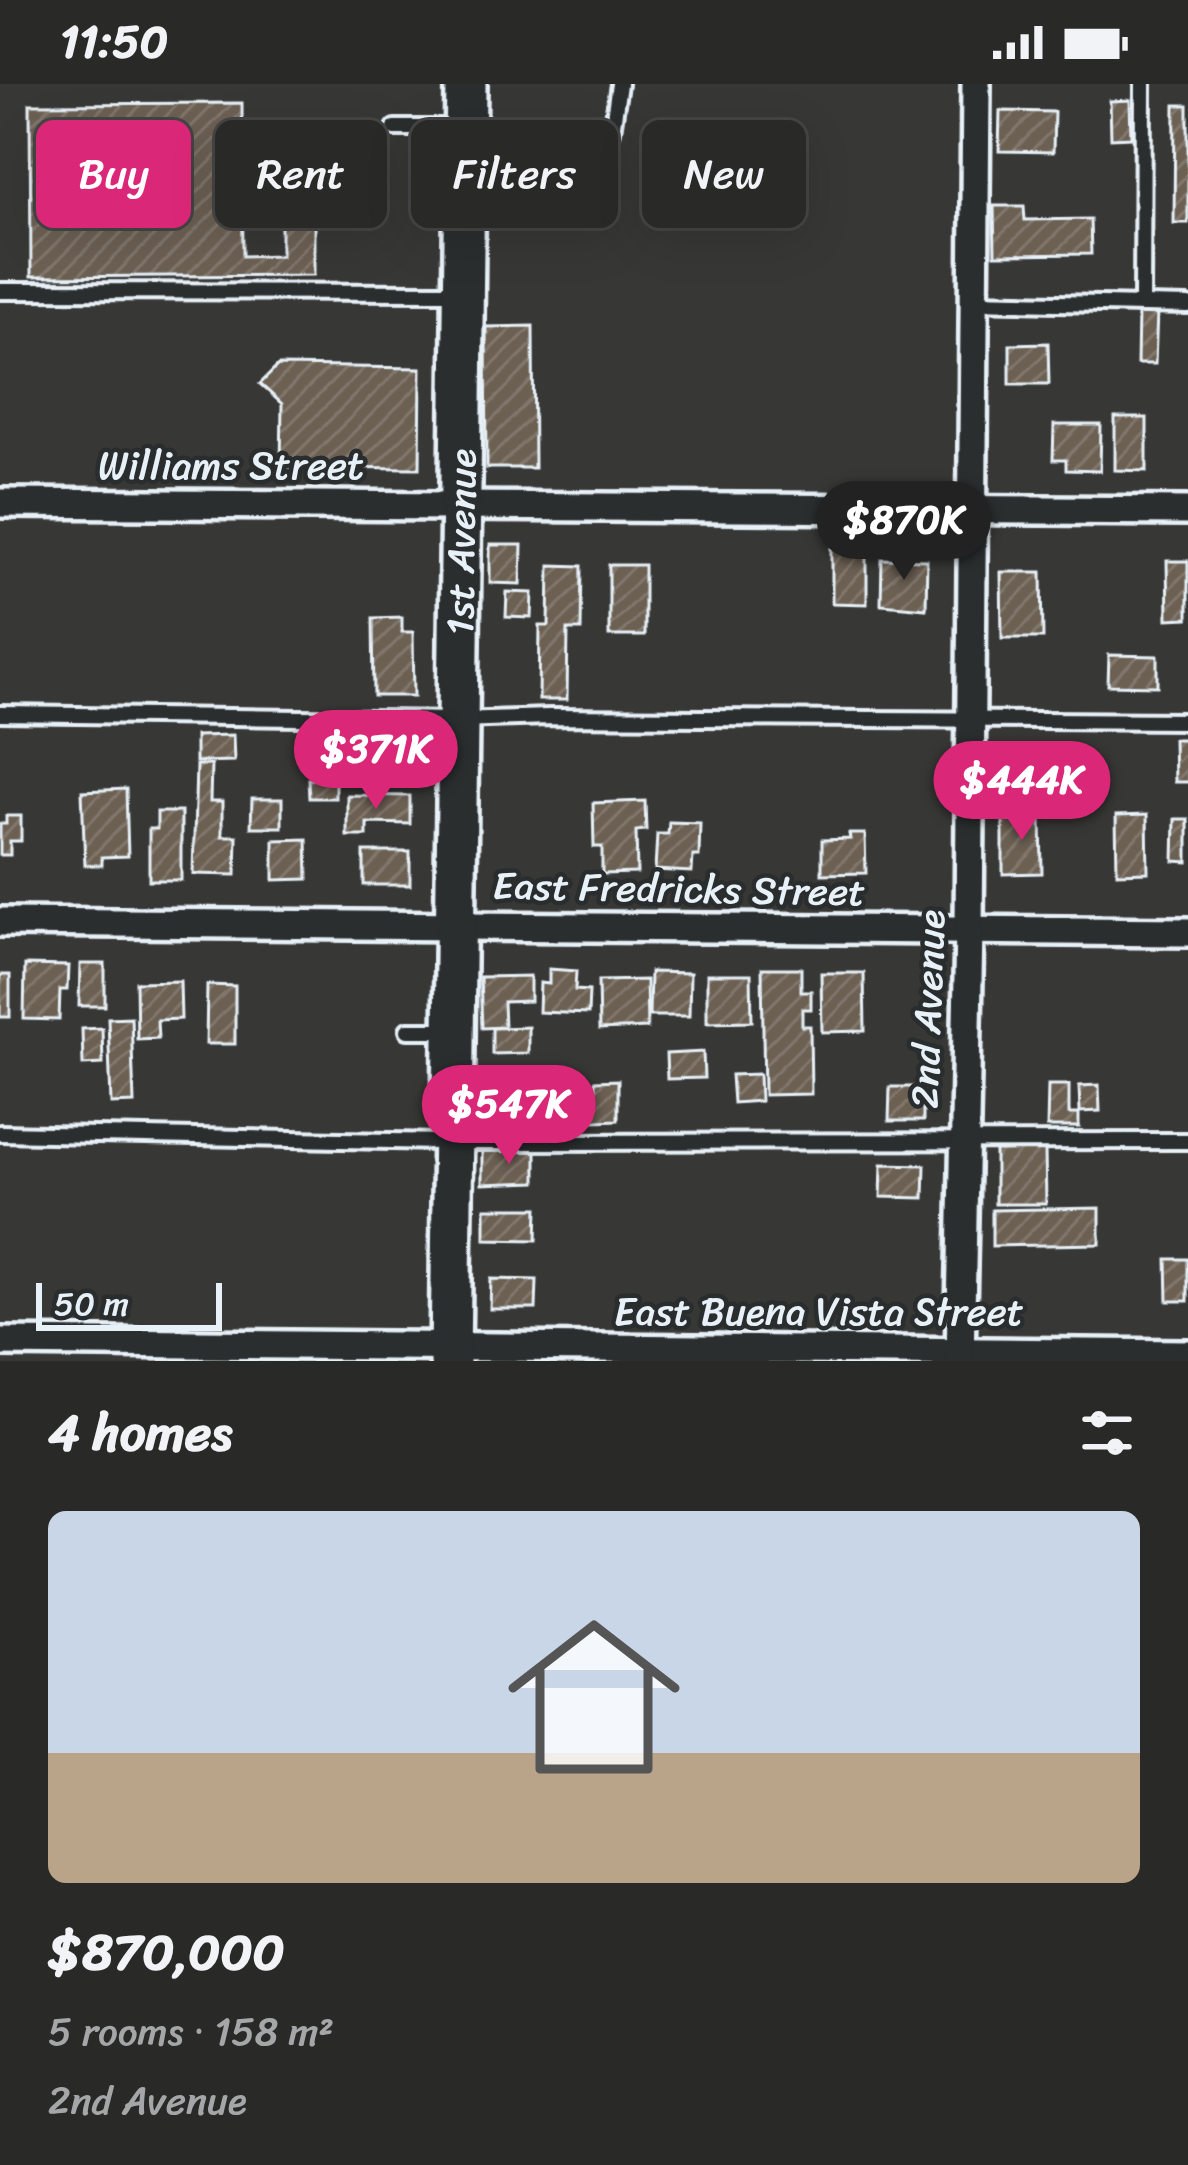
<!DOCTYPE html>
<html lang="en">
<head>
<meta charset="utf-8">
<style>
	:root { --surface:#292928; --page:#353534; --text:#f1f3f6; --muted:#a5a6a8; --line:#454545; --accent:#db2777 }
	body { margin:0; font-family:Sriracha,sans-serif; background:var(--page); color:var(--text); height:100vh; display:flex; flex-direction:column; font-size:45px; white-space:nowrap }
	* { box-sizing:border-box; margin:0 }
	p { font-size:39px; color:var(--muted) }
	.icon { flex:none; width:66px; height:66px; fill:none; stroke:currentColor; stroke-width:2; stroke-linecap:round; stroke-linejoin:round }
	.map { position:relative; height:1277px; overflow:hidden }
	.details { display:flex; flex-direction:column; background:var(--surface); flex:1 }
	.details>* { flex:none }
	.guide { position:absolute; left:36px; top:36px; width:1116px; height:108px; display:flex; gap:24px }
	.scale { position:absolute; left:36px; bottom:30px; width:186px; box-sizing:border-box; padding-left:12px; border:6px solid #e8f1f8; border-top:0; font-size:33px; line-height:42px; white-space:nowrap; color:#e8f1f8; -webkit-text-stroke:9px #2a2d2e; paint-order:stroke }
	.price { position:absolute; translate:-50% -102px; padding:0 27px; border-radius:42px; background:var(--accent); color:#fff; font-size:39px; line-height:78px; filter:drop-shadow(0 3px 6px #0008) }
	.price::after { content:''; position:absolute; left:50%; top:72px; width:36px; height:27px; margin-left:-18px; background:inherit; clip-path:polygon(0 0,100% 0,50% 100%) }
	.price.on { background:#222; color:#fff }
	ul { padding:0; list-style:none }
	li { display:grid; align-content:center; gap:24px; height:636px; padding:0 48px }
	li span { display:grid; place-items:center; height:372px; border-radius:18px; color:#555 }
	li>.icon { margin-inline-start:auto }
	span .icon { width:216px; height:216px; fill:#fffc; stroke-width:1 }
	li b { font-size:51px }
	h2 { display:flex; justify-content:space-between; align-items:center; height:144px; padding:0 48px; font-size:51px }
	.pill { padding:0 42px; border-radius:18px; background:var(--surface); box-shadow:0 12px 48px #0002,0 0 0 3px var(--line); font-size:42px; line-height:108px }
	.pill.on { background:var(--accent); color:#fff }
	.status { display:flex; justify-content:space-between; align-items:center; height:84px; padding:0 60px; background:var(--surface); direction:ltr }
	.status svg { height:33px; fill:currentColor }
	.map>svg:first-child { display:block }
	.building { fill:url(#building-hatch); stroke:#e8f1f8; stroke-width:3 }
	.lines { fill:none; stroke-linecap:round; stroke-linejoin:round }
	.lane-casing { stroke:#e8f1f8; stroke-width:22 }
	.street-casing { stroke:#e8f1f8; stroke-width:36 }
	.secondary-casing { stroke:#e8f1f8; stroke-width:48 }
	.lane { stroke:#2a2d2e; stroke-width:14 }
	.street { stroke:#2a2d2e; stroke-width:27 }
	.secondary { stroke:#2a2d2e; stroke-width:39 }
	.labels { text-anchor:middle; stroke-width:9; stroke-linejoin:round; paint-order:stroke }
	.street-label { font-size:39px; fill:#e8f1f8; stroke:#2a2d2e }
</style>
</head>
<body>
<div class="status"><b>11:50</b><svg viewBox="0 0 49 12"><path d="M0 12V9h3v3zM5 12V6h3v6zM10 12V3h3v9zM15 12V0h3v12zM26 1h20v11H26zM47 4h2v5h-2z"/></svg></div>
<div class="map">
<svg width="1188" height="1277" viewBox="0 0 1188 1277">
	<defs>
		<pattern id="building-hatch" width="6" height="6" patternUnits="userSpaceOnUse" patternTransform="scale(3)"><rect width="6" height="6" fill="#6c6053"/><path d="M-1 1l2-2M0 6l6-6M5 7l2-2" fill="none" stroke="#81776c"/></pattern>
	</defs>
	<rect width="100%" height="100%" fill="#373735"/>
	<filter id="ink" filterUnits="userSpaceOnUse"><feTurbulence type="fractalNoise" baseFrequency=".00833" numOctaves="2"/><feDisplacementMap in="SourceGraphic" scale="24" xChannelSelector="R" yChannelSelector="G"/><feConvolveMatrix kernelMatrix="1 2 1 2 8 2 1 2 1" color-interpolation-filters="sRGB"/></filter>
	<g filter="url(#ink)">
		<g class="building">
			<polygon points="1130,16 1131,53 1111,54 1110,17"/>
			<polygon points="242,19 243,172 281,171 281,104 314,104 314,191 31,193 30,20"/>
			<polygon points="1175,21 1188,21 1188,139 1174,139"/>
			<polygon points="1000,27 1054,28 1053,68 999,67"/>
			<polygon points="489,92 555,93 554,143 488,142"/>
			<polygon points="994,122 1024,122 1025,136 1090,135 1091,170 995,171"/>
			<polygon points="1138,228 1157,228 1155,280 1137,280"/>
			<polygon points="533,242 534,384 487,384 486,243"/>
			<polygon points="1048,259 1049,300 1010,300 1010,260"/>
			<polygon points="278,282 421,284 420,384 281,383 282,320 260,300"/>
			<polygon points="1115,334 1147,334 1147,387 1115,386"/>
			<polygon points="1054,341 1101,341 1100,387 1066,386 1066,376 1053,376"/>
			<polygon points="490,461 522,461 521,500 490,499"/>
			<polygon points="832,464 867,464 867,520 832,519"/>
			<polygon points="882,475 927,476 926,524 881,520"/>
			<polygon points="1167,477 1188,477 1188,534 1168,535"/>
			<polygon points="550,481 582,482 581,546 568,546 567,616 539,616 540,542 549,542"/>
			<rect x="609" y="481" width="35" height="71"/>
			<polygon points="1001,488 1042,488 1043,554 1002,554"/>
			<polygon points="507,508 533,509 532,534 506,533"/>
			<polygon points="402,533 402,548 413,548 414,612 374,612 373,534"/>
			<polygon points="1109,571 1158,572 1158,602 1108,601"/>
			<polygon points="233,651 234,677 195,678 195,652"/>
			<polygon points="350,652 410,653 409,684 350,683"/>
			<polygon points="1173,655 1188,655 1188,698 1174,698"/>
			<polygon points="196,681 211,681 210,718 222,718 222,752 237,752 236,791 193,790"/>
			<polygon points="308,695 335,695 335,714 309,714"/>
			<polygon points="126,705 128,772 102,773 102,781 85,781 82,707"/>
			<polygon points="347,711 410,712 410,740 367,739 367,752 347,752"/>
			<polygon points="252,715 282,715 282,743 251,743"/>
			<polygon points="645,717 646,746 636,747 637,789 602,790 602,763 594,763 593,719"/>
			<polygon points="157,728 181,728 181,796 149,796 149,745 157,745"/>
			<polygon points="1003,729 1041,729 1042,789 1003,790"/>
			<polygon points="1147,731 1148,788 1117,789 1116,732"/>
			<polygon points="6,732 21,732 21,757 10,757 10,771 0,771 0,740 6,740"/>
			<polygon points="1175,735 1188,735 1188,778 1174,777"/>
			<polygon points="669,738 700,739 699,772 693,772 692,788 655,786 657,750 668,750"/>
			<polygon points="849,750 865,750 866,789 822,790 822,756 850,755"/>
			<polygon points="307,755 308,795 274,796 274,756"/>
			<rect x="364" y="768" width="46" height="33"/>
			<polygon points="80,880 105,880 105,922 79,922"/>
			<polygon points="25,881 68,882 67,906 60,906 59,936 24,935"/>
			<polygon points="762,884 801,884 801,907 811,907 811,925 802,925 802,942 810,942 811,1010 764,1011"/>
			<polygon points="549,885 576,887 575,906 589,907 588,930 539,928 540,899 549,900"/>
			<polygon points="650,888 690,889 689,932 649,932"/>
			<polygon points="821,889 864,889 865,947 822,948"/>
			<polygon points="707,890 751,890 752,937 707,938"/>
			<rect x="0" y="891" width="10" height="42"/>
			<polygon points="530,892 530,917 503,918 504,943 482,944 480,893"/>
			<polygon points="646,896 647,944 599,946 598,897"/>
			<polygon points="180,897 181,935 157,936 158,954 137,955 136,898"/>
			<polygon points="207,901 235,902 235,960 206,960"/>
			<polygon points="131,933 134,1019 111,1020 108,934"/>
			<polygon points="528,943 528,969 492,970 492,944"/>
			<polygon points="102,944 103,980 83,981 82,945"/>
			<polygon points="703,968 704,994 667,995 666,970"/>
			<polygon points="482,990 524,990 525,1032 483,1033"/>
			<polygon points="759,990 760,1017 733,1019 731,991"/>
			<polygon points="618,996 618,1036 595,1037 595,997"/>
			<polygon points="1048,1001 1069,1001 1069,1030 1079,1030 1079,1043 1047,1043"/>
			<polygon points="1099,1001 1100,1027 1080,1028 1079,1002"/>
			<polygon points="890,1003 923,1003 923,1037 889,1037"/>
			<polygon points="536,1066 536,1098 482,1100 482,1067"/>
			<polygon points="1045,1066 1046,1120 995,1120 995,1067"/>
			<polygon points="882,1080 925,1081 924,1114 881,1113"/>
			<polygon points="485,1124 538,1124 537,1156 485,1155"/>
			<polygon points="1100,1124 1100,1160 992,1162 992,1126"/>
			<polygon points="1167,1175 1188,1175 1188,1217 1168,1217"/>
			<polygon points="491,1195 537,1196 536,1225 490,1225"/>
		</g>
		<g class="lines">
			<g class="lane-casing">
				<g id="lane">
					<polyline points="395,44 460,44"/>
					<polyline points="470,57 590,58 612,47 619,0"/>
					<polyline points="0,207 457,208"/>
					<polyline points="973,217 1188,222"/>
					<polyline points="1142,221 1143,0"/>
					<polyline points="0,630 459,636 549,633 1188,637"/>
					<polyline points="408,946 451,946"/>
					<polyline points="0,1049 441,1058 1188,1057"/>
				</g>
			</g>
			<g class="street-casing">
				<g id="street">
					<polyline points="0,419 1188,427"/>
					<polyline points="0,838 1188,848"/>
					<polyline points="0,1258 1188,1270"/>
					<polyline points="960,1277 969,846 976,0"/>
				</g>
			</g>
			<g class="secondary-casing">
				<g id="secondary">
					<path id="s1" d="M 450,1277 L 466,0"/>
				</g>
			</g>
			<use href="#lane" class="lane"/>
			<use href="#street" class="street"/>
			<use href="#secondary" class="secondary"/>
		</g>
	</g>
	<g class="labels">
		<g class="street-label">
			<text x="231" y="395">Williams Street</text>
			<text dy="14" stroke="none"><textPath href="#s1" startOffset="819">1st Avenue</textPath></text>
			<text transform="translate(679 804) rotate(1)" y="14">East Fredricks Street</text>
			<text transform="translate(927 925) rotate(-88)" y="14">2nd Avenue</text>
			<text x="819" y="1241">East Buena Vista Street</text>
		</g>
	</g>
</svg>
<div class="scale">50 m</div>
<b class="price on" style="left:904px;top:499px">$870K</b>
<b class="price" style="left:376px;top:728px">$371K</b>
<b class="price" style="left:1022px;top:759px">$444K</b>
<b class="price" style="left:509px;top:1083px">$547K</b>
<div class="guide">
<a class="pill on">Buy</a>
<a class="pill">Rent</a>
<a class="pill">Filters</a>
<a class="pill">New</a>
</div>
</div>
<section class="details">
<h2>4 homes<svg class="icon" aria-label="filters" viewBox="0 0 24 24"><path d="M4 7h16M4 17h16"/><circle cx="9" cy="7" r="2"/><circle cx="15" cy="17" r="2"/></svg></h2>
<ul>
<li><span style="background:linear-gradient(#c9d6e8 65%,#b9a48a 0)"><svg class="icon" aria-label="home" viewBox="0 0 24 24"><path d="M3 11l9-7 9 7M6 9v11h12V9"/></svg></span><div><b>$870,000</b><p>5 rooms · 158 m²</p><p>2nd Avenue</p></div></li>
</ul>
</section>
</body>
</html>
